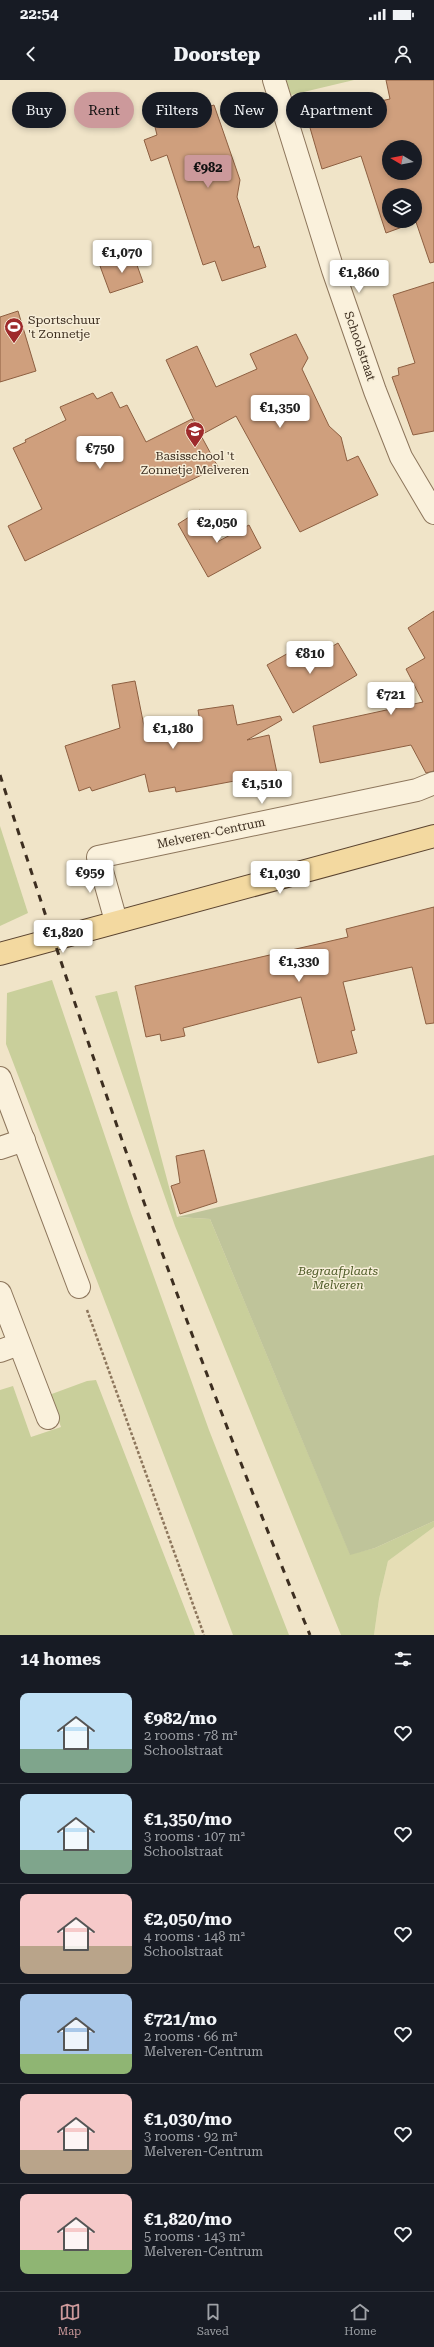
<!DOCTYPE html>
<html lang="en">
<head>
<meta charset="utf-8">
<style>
	:root { --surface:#171b24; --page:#242831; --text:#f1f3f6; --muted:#9ea1a6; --line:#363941; --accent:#cc999b }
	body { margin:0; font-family:"Roboto Serif",serif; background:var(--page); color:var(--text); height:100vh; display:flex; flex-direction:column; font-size:15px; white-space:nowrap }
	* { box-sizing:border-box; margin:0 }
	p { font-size:13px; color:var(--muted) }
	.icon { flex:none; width:22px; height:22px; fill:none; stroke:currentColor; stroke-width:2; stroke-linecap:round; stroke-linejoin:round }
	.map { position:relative; height:1555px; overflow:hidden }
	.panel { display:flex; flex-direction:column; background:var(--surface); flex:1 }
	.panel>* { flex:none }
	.top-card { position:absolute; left:12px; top:12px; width:410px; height:36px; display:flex; gap:8px }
	.needle { width:26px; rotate:280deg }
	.fabs { position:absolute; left:382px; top:60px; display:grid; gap:8px }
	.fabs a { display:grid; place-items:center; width:40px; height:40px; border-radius:50%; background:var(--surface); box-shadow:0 2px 6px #0003; font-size:20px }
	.price { position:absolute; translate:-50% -34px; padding:0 9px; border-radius:4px; background:#fff; color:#222; font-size:13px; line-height:26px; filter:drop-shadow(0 1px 2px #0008) }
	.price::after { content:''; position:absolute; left:50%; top:24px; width:12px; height:9px; margin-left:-6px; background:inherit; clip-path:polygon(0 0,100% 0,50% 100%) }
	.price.on { background:var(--accent); color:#111 }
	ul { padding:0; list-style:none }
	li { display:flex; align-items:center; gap:12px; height:100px; padding:0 20px }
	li+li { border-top:1px solid var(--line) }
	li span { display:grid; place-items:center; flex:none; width:112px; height:80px; border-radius:8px; color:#555 }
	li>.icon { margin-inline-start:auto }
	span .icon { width:48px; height:48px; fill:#fffc; stroke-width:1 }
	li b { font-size:17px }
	h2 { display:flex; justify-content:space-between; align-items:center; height:48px; padding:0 20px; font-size:17px }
	.pill { padding:0 14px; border-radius:18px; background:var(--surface); box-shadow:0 2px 6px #0003; font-size:14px; line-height:36px }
	.pill.on { background:var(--accent); color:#111 }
	.status { display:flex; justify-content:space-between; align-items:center; height:28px; padding:0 20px; background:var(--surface); direction:ltr }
	.status svg { height:11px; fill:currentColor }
	header { display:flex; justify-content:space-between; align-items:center; height:52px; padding:0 20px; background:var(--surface); font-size:18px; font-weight:800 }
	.tab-bar { display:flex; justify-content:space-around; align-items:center; height:56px; border-top:1px solid var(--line); background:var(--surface); font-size:11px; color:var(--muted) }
	.tab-bar a { display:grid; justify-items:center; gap:2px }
	.tab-bar .on { color:var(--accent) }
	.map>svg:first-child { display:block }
	.farmland { fill:#e6deb5 }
	.green { fill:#c9cf9b }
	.cemetery { fill:#bfc49a }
	.building { fill:#cf9f7d; stroke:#8d5f41; fill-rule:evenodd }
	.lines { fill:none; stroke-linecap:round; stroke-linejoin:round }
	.minor-casing { stroke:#8d765c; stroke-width:24 }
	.major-casing { stroke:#5b4430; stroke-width:24 }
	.path { stroke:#8d765c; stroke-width:2.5; stroke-dasharray:3 2; stroke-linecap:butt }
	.minor { stroke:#faf1dc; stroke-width:22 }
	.major { stroke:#f3d9a0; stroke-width:22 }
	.rail { stroke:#3d2e20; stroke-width:3; stroke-dasharray:7 7; stroke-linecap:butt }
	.labels { text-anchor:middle; stroke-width:3; stroke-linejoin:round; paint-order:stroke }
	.poi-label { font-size:12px; fill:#3d2e20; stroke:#f7eed8; text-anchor:start }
	.street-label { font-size:12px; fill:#3d2e20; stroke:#f7eed8 }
	.park-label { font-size:12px; font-style:italic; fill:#4d5a26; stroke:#f7eed8 }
</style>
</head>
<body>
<div class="status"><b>22:54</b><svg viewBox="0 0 49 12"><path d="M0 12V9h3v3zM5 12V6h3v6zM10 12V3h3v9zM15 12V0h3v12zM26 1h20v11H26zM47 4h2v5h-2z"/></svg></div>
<header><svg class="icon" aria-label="back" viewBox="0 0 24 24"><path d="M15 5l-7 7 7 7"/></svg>Doorstep<svg class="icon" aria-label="person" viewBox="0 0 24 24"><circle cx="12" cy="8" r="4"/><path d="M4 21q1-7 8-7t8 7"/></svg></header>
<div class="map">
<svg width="434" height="1555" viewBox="0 0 434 1555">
	<rect width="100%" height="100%" fill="#f0e4c8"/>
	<polygon class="farmland" points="434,1447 434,1555 374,1555 379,1519 388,1481"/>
	<g class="green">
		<polygon points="286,0 354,0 291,15"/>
		<polygon points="0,746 28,833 0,846"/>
		<polygon points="52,900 131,1133 209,1350 289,1555 233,1555 6,964 7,913"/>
		<polygon points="117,911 177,1137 210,1139 350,1474 375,1468 434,1441 434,1447 388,1481 379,1519 374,1555 341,1555 175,1146 95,916"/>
		<polygon points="96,1300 185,1529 195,1555 0,1555 0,1310 13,1306 31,1357 61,1347 49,1315 87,1301"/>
	</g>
	<polygon class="cemetery" points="434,1075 434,1441 375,1468 350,1475 210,1139 177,1137"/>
	<g class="building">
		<path d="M 386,0 L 434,0 L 434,182 L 430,183 L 416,142 L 386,153 L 361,76 L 322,89 L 306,34 L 345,22 L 347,28 L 390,19 ZM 389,67 L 415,67 L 415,93 L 389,93 ZM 389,115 L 415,115 L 415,141 L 389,141 Z"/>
		<polygon points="214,25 240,100 237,117 254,168 259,166 266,187 222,201 215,181 203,185 167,75 151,81 144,60 157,55 154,43"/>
		<polygon points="133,174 143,202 110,213 100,186"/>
		<polygon points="434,202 434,351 413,355 392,297 399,295 398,288 415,283 393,215"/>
		<polygon points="18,231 36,291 0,302 0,237"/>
		<polygon points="296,254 308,278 302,289 329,346 341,357 347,381 358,376 378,415 300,452 236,336 201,355 166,280 197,266 216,307 257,289 250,274"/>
		<polygon points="112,312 120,328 127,325 146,362 192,339 218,387 25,481 8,446 42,429 13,368 26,362 25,360 66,340 60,327 93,313 97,319"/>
		<polygon points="200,430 217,462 249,445 261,468 208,497 178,444"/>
		<polygon points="434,531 434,691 426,693 411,665 320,683 313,646 423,622 406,589 425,578 408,548"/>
		<polygon points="338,563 357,595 293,633 267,585 301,566 309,580"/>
		<polygon points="135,601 145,651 200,642 198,630 233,625 237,645 280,636 282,640 247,660 269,655 277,693 176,712 175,707 149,712 145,694 92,711 90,707 79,711 65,666 120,648 112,605"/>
		<polygon points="434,827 434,943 426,944 412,887 343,902 355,950 351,951 357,973 318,983 301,917 183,948 185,956 161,961 160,954 146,957 135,906 348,857 346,849"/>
		<polygon points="204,1070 217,1122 180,1134 171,1106 180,1103 176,1076"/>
	</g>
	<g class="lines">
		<g class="minor-casing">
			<g id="minor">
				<polyline points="274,0 333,190 375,311 401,377 434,433"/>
				<polyline points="116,841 98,777 417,710 434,703"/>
				<polyline points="0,998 79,1207"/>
				<polyline points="0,1068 24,1060"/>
				<polyline points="0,1213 48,1338"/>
				<polyline points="0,1271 19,1264"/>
			</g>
		</g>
		<g class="major-casing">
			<polyline id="major" points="0,874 434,756"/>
		</g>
		<polyline class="path" points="87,1230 204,1555"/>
		<use href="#minor" class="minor"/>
		<use href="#major" class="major"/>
		<path class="rail" d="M 0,695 C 93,985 193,1273 310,1555"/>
	</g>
	<defs>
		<g id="stadium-pin" transform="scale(1)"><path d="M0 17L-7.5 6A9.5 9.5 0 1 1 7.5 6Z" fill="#9e2a2b" stroke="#f7eed8"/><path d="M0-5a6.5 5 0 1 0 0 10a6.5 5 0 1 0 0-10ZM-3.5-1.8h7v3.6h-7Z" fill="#fff"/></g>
		<g id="school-pin" transform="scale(1)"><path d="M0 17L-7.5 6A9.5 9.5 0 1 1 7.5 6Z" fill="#9e2a2b" stroke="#f7eed8"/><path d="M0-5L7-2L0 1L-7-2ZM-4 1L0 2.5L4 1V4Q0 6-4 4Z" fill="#fff"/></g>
	</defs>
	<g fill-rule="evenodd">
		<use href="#stadium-pin" x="14" y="247"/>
		<use href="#school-pin" x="195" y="351"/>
	</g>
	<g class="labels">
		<g class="poi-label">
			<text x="28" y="244">Sportschuur<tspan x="28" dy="14">'t Zonnetje</tspan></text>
			<text x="195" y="380" text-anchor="middle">Basisschool 't<tspan x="195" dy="14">Zonnetje Melveren</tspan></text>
		</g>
		<g class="street-label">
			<text transform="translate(360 266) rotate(71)" y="4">Schoolstraat</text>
			<text transform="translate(211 753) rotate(-12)" y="4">Melveren-Centrum</text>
		</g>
		<g class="park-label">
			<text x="338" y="1195">Begraafplaats<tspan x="338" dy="14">Melveren</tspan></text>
		</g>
	</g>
</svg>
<div class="fabs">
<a><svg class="needle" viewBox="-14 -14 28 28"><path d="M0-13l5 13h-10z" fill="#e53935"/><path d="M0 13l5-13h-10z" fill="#9ea1a6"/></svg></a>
<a><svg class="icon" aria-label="layers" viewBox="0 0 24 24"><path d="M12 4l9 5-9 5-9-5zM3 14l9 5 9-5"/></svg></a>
</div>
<b class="price on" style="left:208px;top:109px">€982</b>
<b class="price" style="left:122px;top:194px">€1,070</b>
<b class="price" style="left:359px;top:214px">€1,860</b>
<b class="price" style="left:280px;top:349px">€1,350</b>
<b class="price" style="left:100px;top:390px">€750</b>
<b class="price" style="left:217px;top:464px">€2,050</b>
<b class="price" style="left:310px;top:595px">€810</b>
<b class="price" style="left:391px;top:636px">€721</b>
<b class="price" style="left:173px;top:670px">€1,180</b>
<b class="price" style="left:262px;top:725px">€1,510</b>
<b class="price" style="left:90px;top:814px">€959</b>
<b class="price" style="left:280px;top:815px">€1,030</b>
<b class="price" style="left:63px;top:874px">€1,820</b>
<b class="price" style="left:299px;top:903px">€1,330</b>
<div class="top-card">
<a class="pill">Buy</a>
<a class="pill on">Rent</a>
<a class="pill">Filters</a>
<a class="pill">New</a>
<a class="pill">Apartment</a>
</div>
</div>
<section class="panel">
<h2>14 homes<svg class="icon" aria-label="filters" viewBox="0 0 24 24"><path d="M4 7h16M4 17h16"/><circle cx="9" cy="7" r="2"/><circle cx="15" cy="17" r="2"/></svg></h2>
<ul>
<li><span style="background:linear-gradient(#bfe0f5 70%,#7fa58c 0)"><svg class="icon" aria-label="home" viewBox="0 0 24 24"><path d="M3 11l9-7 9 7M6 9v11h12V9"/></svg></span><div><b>€982/mo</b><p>2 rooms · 78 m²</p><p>Schoolstraat</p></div><svg class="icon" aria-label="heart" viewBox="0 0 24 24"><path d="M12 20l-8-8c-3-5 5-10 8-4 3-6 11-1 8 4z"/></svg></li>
<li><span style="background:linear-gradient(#bfe0f5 70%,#7fa58c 0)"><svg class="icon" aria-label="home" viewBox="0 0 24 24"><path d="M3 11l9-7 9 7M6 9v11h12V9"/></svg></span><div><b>€1,350/mo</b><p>3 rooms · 107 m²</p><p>Schoolstraat</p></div><svg class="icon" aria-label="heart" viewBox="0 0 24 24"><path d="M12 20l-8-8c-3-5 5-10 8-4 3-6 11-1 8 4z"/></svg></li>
<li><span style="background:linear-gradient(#f6c9c9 65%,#b9a48a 0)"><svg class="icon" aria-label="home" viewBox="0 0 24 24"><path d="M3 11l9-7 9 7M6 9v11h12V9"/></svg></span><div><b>€2,050/mo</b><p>4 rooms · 148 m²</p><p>Schoolstraat</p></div><svg class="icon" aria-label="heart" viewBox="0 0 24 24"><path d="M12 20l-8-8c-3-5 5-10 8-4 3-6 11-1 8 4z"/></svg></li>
<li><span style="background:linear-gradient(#a9c7e8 75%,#8fb573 0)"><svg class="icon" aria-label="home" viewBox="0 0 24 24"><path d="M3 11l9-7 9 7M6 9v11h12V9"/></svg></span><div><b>€721/mo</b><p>2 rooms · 66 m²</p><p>Melveren-Centrum</p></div><svg class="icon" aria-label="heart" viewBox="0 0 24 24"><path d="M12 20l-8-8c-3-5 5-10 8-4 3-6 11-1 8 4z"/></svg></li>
<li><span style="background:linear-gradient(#f6c9c9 70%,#b9a48a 0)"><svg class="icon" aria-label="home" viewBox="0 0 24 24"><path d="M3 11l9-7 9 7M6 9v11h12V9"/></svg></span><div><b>€1,030/mo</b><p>3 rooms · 92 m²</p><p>Melveren-Centrum</p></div><svg class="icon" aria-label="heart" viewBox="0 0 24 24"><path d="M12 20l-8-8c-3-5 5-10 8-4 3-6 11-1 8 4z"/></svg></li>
<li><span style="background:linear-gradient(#f6c9c9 70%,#8fb573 0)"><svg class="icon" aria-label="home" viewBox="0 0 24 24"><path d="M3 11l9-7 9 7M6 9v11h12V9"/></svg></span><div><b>€1,820/mo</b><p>5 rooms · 143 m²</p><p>Melveren-Centrum</p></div><svg class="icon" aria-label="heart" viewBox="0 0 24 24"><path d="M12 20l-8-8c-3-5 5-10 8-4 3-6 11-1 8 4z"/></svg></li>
</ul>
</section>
<nav class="tab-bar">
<a class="on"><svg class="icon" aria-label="map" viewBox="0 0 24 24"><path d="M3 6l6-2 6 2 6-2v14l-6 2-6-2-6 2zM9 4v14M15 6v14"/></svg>Map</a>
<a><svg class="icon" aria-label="saved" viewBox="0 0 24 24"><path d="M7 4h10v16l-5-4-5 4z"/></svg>Saved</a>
<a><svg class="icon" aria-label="home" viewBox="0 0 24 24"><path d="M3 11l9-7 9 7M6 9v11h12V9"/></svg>Home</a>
</nav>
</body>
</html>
